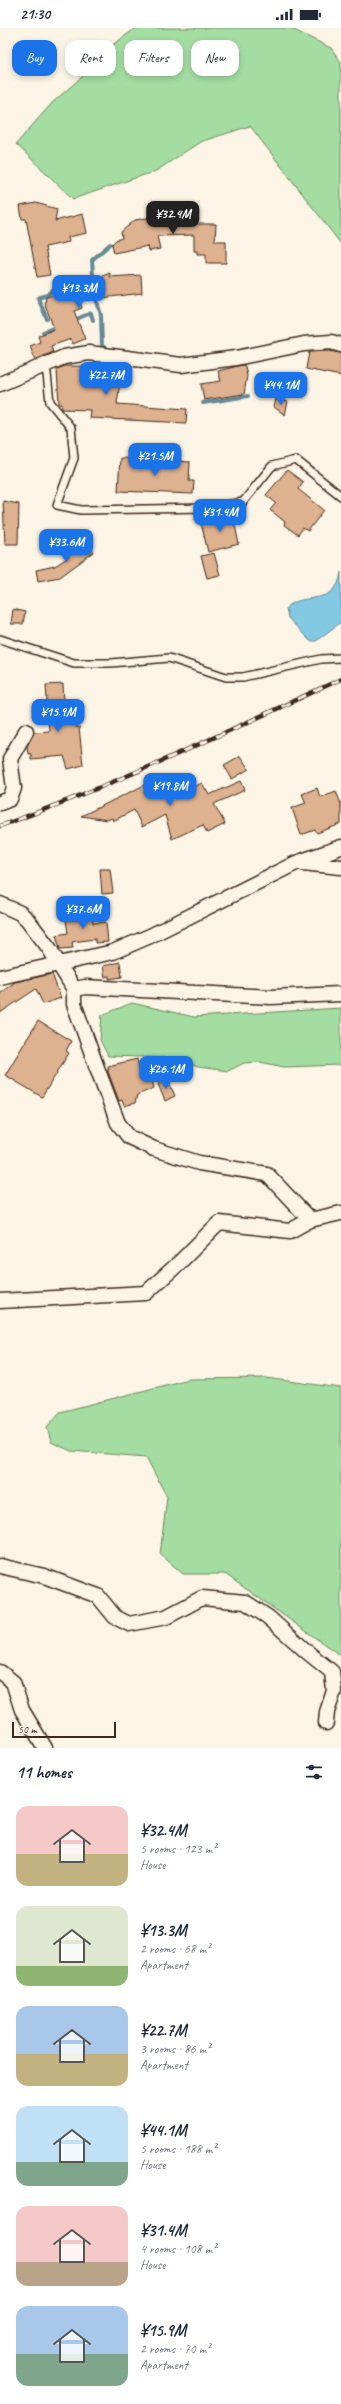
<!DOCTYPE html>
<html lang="en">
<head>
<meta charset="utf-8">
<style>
	:root { --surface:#fff; --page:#f2f2f3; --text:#1f2937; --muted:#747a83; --accent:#1a73e8 }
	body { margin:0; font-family:Caveat,sans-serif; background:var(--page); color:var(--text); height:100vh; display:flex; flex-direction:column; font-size:15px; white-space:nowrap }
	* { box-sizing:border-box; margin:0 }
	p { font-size:13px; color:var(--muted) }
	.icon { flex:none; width:22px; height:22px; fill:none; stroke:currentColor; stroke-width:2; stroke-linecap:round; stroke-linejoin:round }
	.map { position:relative; height:1720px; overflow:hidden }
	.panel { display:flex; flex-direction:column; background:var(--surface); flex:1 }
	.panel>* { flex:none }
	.hud { position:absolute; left:12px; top:12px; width:317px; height:36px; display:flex; gap:8px }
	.scale { position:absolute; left:12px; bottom:10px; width:104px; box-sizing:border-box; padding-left:4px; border:2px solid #3b2a1e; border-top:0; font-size:11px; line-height:14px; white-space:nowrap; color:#3b2a1e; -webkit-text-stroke:3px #fcf5e5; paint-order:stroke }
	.price { position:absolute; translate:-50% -34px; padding:0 9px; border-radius:8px; background:var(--accent); color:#fff; font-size:13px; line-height:26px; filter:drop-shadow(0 1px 2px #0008) }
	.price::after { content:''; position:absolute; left:50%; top:24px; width:12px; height:9px; margin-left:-6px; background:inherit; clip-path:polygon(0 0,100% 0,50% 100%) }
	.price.current { background:#222; color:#fff }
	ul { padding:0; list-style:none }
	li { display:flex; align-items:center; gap:12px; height:100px; padding:0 16px }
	li span { display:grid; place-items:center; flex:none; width:112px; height:80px; border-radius:12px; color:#555 }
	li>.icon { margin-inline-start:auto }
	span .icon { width:48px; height:48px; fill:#fffc; stroke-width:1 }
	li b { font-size:17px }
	h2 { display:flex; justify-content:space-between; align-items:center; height:48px; padding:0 16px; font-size:17px }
	.chip { padding:0 14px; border-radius:12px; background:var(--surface); box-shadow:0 2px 6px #0003; font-size:14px; line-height:36px }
	.chip.current { background:var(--accent); color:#fff }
	.status { display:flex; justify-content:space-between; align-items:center; height:28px; padding:0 20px; background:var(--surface); direction:ltr }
	.status svg { height:11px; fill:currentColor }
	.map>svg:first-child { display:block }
	.green { fill:#a3dda2; stroke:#6f8460 }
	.water { fill:#83c9e4; stroke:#668995 }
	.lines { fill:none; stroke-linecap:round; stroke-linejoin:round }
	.stream { stroke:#668995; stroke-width:4 }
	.building { fill:#deb18f; stroke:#3b2a1e }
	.lane-casing { stroke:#3b2a1e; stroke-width:10 }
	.street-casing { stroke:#3b2a1e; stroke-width:17 }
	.lane { stroke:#fcf5e5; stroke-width:7 }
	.street { stroke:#fcf5e5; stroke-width:14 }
	.rail-casing { stroke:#3b2a1e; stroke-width:4.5 }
	.rail { stroke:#fcf5e5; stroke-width:3; stroke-dasharray:9; stroke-linecap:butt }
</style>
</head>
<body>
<div class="status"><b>21:30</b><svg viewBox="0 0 49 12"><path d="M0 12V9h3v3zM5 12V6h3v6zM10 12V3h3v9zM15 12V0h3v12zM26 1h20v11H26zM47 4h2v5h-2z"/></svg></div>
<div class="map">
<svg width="341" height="1720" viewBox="0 0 341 1720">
	<rect width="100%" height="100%" fill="#fcf5e5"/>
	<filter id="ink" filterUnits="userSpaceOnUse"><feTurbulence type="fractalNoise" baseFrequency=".025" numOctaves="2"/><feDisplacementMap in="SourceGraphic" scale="8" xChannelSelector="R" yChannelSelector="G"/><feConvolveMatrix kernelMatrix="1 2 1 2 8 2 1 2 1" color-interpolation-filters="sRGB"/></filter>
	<g filter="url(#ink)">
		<g class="green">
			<polygon points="136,0 290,0 331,20 341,34 341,216 250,98 200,114 156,143 73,171 16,116 52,75 85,46 104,23"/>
			<polygon points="132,975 194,989 341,980 341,1037 284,1039 260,1034 244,1035 228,1043 198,1039 173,1030 108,1028 100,1012 102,987"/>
			<polygon points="266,1350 341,1360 341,1628 225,1546 183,1546 160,1526 167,1469 146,1429 71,1423 51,1414 47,1399 60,1384 189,1351"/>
		</g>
		<path class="water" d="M 341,544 L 341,594 L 316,613 L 310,613 L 288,590 L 286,580 C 304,562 336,581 341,544 Z"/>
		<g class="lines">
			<g class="stream">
				<polyline points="75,250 82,250 84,262"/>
				<polyline points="58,260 71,253"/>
				<polyline points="94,261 92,232 110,216"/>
				<polyline points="95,267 101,287 102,318 108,321"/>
				<polyline points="47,291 38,270 47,267 54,261"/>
				<polyline points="74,292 91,285 93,292"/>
				<polyline points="43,304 58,298"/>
				<polyline points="115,337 127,337"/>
				<polyline points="203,375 248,368"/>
			</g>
		</g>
		<g class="building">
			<polygon points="36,175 57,181 55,193 83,186 87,205 68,209 69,214 45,219 50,247 37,249 26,191 22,191 20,178"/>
			<polygon points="193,181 193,196 216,196 215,213 226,213 226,235 206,235 206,226 197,226 197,223 194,223 194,207 157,208 160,221 149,223 148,218 114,225 112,216 116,212 122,210 121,204 135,192 158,188 158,185 170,185 170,182"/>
			<polygon points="110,245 110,249 141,247 142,265 79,273 82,280 74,283 85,311 73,316 71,311 51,318 53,324 35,332 30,318 40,314 38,308 54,301 44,274 46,273 45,270 69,260 71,264 96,255 95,251"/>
			<polygon points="328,323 341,325 341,348 306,341 309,324"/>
			<polygon points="242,337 245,338 247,348 244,366 204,372 201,356 221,353 218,343"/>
			<polygon points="65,338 122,339 117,376 187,381 186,395 89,390 90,382 62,381 62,376 59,376 57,341"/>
			<polygon points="276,371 288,374 285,387 274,379"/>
			<polygon points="120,430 190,434 189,453 194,453 193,466 118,463"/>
			<polygon points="287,442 303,454 298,461 324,482 308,503 303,500 298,507 284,497 285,494 270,482 276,475 266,467"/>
			<polygon points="3,473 19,476 18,516 5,516"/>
			<polygon points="233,488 239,516 208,524 200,491"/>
			<polygon points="85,512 94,524 60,549 38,553 36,542 55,538 69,529 66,525"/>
			<polygon points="214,525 220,547 207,550 201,528"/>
			<polygon points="13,581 25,584 23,596 11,596"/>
			<polygon points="63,656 65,691 75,690 76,699 79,699 83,737 68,741 64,728 31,731 31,726 28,726 27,718 34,704 49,703 46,657"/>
			<polygon points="240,728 249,741 232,751 224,737"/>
			<polygon points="163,748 173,769 202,755 209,767 241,753 245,762 214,776 225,796 207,805 203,797 172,811 165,787 142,799 134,782 113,793 112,790 107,792 81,788"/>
			<polygon points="317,760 320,769 336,763 341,776 341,796 317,805 315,802 301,807 292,780 306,775 302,766"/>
			<polygon points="100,841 110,841 113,865 102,866"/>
			<polygon points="92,880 93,895 106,894 108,914 95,915 95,911 72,914 73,920 60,921 56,907 68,905 66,892 77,890 77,881"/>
			<polygon points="120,934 122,949 109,951 109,948 105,949 103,938"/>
			<polygon points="52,946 61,970 43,976 36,961 0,985 0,965 15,954"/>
			<polygon points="38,993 71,1013 66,1023 69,1025 42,1069 5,1047"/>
			<polygon points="137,1031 141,1046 150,1044 154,1060 137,1067 135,1075 124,1078 122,1072 119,1073 107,1041 109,1041 108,1038"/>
			<polygon points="168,1052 175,1068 165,1073 158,1056"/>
		</g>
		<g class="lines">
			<g class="lane-casing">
				<g id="lane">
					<polyline points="46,337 50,374 71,400 74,430 57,477 81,482 210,480 243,474 272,438 296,432 341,468"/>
					<polyline points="0,611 74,635 111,635 169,630 226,649 243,649 321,631 341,630"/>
				</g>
			</g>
			<g class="street-casing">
				<g id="street">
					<polyline points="0,356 64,329 89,325 181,337 236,330 304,316 331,314 341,317"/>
					<polyline points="0,775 10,771 14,760 10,731 26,703"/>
					<polyline points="302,835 341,839"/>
					<polyline points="0,876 20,885 27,891 49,920 74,961 74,976 96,1037 118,1095 129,1109 154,1121 199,1135 267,1146 310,1192"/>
					<polyline points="0,949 113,924 150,908 296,835 341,819"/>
					<polyline points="74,961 85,959 271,969 341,966"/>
					<polyline points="0,1273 146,1265 179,1235 219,1195 290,1203 310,1192 341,1185"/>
					<polyline points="0,1538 44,1548 98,1568 115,1589 129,1596 166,1589 202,1570 245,1574 268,1589 306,1623 332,1644 334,1663 327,1684 326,1695"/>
					<polyline points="0,1644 13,1654 22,1682 45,1720"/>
				</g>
			</g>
			<use href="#lane" class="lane"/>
			<use href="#street" class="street"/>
			<g class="rail-casing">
				<path id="rail" d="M 0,798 C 117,756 229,703 341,651"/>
			</g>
			<use href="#rail" class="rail"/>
		</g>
	</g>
</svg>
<div class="scale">50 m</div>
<b class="price current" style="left:173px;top:207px">¥32.4M</b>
<b class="price" style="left:79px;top:281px">¥13.3M</b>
<b class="price" style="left:106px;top:368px">¥22.7M</b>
<b class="price" style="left:281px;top:378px">¥44.1M</b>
<b class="price" style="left:155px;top:449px">¥21.5M</b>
<b class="price" style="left:220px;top:505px">¥31.4M</b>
<b class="price" style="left:66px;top:535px">¥33.6M</b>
<b class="price" style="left:58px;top:705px">¥15.9M</b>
<b class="price" style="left:170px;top:779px">¥19.8M</b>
<b class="price" style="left:83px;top:902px">¥37.6M</b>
<b class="price" style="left:166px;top:1062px">¥26.1M</b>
<div class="hud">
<a class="chip current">Buy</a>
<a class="chip">Rent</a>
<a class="chip">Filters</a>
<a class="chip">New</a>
</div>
</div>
<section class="panel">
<h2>11 homes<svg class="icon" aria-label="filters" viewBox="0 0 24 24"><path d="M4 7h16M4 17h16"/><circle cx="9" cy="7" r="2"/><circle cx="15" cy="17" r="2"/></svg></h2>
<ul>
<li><span style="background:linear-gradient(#f6c9c9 60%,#c2b280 0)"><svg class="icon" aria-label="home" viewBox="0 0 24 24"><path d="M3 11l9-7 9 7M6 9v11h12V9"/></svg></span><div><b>¥32.4M</b><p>5 rooms · 123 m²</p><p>House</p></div></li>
<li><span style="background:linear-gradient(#dfe7d0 75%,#8fb573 0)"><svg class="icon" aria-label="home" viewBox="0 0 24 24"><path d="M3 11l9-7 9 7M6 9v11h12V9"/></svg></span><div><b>¥13.3M</b><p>2 rooms · 68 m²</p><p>Apartment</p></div></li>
<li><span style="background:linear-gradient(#a9c7e8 60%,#c2b280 0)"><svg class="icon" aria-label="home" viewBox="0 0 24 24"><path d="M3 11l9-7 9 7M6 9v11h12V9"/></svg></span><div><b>¥22.7M</b><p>3 rooms · 86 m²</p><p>Apartment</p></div></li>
<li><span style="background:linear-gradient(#bfe0f5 70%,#7fa58c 0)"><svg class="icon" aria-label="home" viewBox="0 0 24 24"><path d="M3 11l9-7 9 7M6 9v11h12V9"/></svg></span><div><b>¥44.1M</b><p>5 rooms · 188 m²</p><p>House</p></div></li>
<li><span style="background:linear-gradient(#f6c9c9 70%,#b9a48a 0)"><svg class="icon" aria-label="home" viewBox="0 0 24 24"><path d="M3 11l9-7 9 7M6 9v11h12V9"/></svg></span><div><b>¥31.4M</b><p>4 rooms · 108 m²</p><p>House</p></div></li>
<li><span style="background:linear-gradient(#a9c7e8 60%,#7fa58c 0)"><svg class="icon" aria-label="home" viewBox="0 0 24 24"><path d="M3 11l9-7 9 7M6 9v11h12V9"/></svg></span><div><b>¥15.9M</b><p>2 rooms · 70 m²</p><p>Apartment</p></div></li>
</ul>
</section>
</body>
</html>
